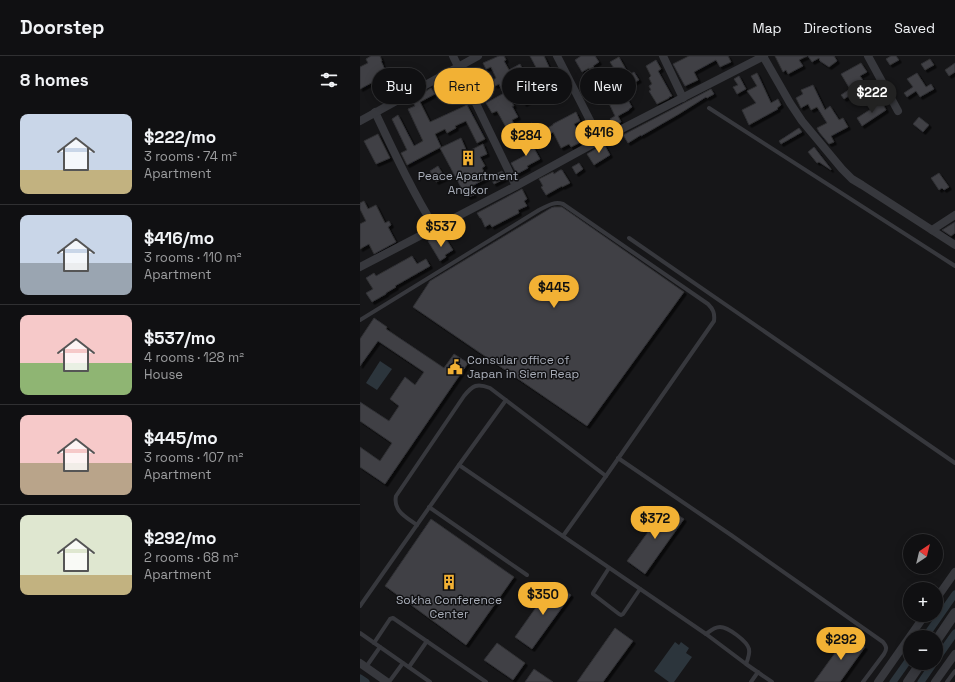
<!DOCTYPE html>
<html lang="en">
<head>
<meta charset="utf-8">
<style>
	:root { --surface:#101012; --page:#19191b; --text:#f1f3f6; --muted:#9c9d9f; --line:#303032; --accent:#f2b134 }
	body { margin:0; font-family:"Space Grotesk",sans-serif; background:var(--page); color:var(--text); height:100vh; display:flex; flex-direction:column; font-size:15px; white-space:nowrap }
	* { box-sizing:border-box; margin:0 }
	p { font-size:13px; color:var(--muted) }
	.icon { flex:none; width:22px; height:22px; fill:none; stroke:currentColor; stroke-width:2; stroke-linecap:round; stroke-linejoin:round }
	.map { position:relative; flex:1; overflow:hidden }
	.details { display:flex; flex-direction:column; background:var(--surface); width:360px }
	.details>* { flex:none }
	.hud { position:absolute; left:12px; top:12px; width:380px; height:36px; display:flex; gap:8px }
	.needle { width:26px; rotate:35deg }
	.fabs { position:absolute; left:543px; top:478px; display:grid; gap:8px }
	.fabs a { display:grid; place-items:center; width:40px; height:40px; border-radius:50%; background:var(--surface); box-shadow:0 2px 10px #0003,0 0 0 1px var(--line); font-size:20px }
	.price { position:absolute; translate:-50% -34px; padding:0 9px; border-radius:14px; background:var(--accent); color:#111; font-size:13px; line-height:26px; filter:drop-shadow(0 1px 2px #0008) }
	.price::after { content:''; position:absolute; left:50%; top:24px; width:12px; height:9px; margin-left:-6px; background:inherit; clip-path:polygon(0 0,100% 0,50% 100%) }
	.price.current { background:#222; color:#fff }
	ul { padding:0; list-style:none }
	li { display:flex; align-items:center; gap:12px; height:100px; padding:0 20px }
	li+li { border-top:1px solid var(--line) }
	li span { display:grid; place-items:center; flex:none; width:112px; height:80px; border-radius:8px; color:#555 }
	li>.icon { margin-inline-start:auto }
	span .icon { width:48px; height:48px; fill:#fffc; stroke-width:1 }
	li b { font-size:17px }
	h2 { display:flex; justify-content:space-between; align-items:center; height:48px; padding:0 20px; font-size:17px }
	.chip { padding:0 14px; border-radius:18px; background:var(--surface); box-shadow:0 2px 10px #0003,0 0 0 1px var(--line); font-size:14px; line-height:36px }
	.chip.current { background:var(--accent); color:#111 }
	header { display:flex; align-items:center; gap:24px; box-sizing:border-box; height:56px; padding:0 20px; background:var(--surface); border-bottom:1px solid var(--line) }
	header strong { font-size:19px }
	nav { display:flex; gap:22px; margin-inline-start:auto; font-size:14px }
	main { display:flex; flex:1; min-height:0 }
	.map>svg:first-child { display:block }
	.water { fill:#2c353c }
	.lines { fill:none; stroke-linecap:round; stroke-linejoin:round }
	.canal { stroke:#2c353c; stroke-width:7 }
	.building { fill:#404145; stroke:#303034; filter:url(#shadow) }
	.service { stroke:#37383d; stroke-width:4 }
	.minor { stroke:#37383d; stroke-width:8 }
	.tertiary { stroke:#37383d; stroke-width:10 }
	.labels { text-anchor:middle; stroke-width:3; stroke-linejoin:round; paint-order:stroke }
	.poi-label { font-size:12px; fill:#a8adb8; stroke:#111113 }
</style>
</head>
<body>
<header>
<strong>Doorstep</strong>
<nav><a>Map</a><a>Directions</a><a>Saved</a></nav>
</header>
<main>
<section class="details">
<h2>8 homes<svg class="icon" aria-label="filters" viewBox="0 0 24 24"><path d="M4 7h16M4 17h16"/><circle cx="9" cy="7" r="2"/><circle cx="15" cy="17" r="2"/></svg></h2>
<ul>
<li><span style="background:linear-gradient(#c9d6e8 70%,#c2b280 0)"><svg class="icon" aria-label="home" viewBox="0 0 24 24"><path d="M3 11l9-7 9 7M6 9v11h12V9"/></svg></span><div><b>$222/mo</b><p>3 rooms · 74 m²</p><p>Apartment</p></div></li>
<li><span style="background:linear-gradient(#c9d6e8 60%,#9aa5b1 0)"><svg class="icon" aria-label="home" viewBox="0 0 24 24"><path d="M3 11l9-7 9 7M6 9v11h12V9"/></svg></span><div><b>$416/mo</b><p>3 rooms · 110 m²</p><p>Apartment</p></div></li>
<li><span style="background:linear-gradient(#f6c9c9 60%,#8fb573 0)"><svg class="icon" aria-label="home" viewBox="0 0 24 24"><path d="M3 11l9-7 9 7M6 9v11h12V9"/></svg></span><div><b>$537/mo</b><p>4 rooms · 128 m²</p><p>House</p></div></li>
<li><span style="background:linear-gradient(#f6c9c9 60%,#b9a48a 0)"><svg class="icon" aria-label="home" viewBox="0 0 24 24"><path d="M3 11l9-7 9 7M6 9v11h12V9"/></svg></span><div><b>$445/mo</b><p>3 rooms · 107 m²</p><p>Apartment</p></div></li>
<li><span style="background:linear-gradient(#dfe7d0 75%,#c2b280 0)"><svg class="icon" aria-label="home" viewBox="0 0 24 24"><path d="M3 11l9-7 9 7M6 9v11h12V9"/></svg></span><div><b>$292/mo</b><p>2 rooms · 68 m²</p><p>Apartment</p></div></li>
</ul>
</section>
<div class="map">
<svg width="595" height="626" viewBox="0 0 595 626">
	<defs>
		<filter id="shadow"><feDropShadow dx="2.5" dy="2.5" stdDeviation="0" flood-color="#0009"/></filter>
	</defs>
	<rect width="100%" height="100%" fill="#161618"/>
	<g class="water">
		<polygon points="20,305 32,313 17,334 6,327"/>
		<polygon points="315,586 319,589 321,586 329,592 326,597 332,601 314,626 309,626 294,615"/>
	</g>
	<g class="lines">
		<g class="canal">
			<polyline points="565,581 595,538"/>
			<polyline points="576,604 595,577"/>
			<polyline points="0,622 6,626"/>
			<polyline points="533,626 550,602"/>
			<polyline points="561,626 574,607"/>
		</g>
	</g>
	<g class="building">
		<polygon points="11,0 20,0 22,5 21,5 28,20 27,20 35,34 27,38 19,24 17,25 17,24 0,33 0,11 8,7 6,3"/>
		<polygon points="139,0 144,0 146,4 144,5 149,14 160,8 163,14 151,20 156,29 142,35 139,28 135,30 132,25 136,22 131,11 126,13 123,7"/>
		<polygon points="170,0 184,0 196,26 190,29 184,15 179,17"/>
		<polygon points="221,0 235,0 239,6 233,10 234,11 229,13 229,12 222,16 215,4"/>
		<polygon points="329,0 368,0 371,6 360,11 356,4 334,16 338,24 325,30 313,8"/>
		<polygon points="415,0 447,0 439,4 443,10 428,18 426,14 423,16"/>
		<polygon points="448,0 474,0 477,5 469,11 460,5 459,2 452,6"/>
		<polygon points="531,0 536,0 539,4 530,9 526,3"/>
		<polygon points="259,1 269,19 274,16 279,24 264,32 260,24 261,23 250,6"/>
		<polygon points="570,3 574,9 565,14 561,8"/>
		<polygon points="296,4 301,13 298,15 312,40 309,41 309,42 297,48 289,35 291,34 289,30 292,28 289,22 291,20 286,10"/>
		<polygon points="501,7 507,16 500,20 507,30 512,27 517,35 498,47 492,38 484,43 481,39 490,33 481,18"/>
		<polygon points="595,7 595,16 589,20 585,14"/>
		<polygon points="397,17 399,21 411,47 418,43 421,49 417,52 418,53 389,69 382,54 396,47 387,35 397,30 391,20"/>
		<polygon points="557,17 566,31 571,28 574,33 560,41 556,35 547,41 544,37 553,31 547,23"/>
		<polygon points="47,20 52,27 46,31 42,23"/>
		<polygon points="379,20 386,33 377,38 373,31 378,29 374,23"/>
		<polygon points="453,29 465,54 470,50 479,64 483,62 488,71 471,80 474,86 469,88 459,76 457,72 467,67 457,51 451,54 448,48 441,52 436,42 443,38 441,34"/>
		<polygon points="71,32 75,38 60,46 70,66 107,49 125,83 117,87 106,65 95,70 96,72 87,77 85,73 75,78 81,91 47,109 41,97 47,94 32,63 38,59 54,90 63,85 48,53 55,50 52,44"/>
		<polygon points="261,32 272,51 269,53 269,54 258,60 261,66 254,69 250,63 255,60 246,41"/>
		<polygon points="351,33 354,38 347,42 346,41 319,58 281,80 281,79 268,87 263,79"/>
		<polygon points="166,34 172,44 164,48 159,38"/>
		<polygon points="146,36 154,50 152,50 158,61 152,64 154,69 147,73 137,55 132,57 126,47"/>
		<polygon points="522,46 526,54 502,70 497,62"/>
		<polygon points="216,56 220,65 214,68 219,77 225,75 229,82 211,91 209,88 201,92 193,76 187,80 184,74 193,69 193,68"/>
		<polygon points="559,61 569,69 563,76 553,68"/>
		<polygon points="172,67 175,72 169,76 165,70"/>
		<polygon points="439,72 442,76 421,88 419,85"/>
		<polygon points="18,78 30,102 16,108 4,85"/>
		<polygon points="168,81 180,103 167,110 168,112 157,118 151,107 166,99 159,86"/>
		<polygon points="101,82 107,96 123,88 127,98 120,101 125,110 122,112 127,122 110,131 114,139 108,141 104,134 103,135 80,92"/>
		<polygon points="244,88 250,99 234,109 227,98"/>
		<polygon points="454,91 471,113 471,114 459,106 457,107 448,96"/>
		<polygon points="219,107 223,113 216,118 212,111"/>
		<polygon points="78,110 85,122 76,126 70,115"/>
		<polygon points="200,114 202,114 210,127 202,131 202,130 186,139 181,131 183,130 179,123 193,116 194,118"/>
		<polygon points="142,115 146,122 134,128 130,121"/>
		<polygon points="579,117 589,131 584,134 582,132 579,134 571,122"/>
		<polygon points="162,133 167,143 164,145 167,150 158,154 159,157 132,171 130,168 125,171 121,162 120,162 117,157"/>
		<polygon points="4,145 8,153 16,149 25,167 29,165 31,169 28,171 36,186 14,198 9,188 0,193 0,168 6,165 0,153 0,147"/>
		<polygon points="194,151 202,151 324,236 227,370 53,251 70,225 191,152"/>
		<polygon points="595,166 595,177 591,180 582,174"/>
		<polygon points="74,181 78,187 86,183 93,194 85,199 86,201 80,205 68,185"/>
		<polygon points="52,200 57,208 66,203 70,210 35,230 36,231 26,237 26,238 12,246 6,237 13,233 6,222 14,217 16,220"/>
		<polygon points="14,262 27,271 26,273 84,312 94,298 108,307 25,428 0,411 0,391 20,405 32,387 0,365 0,346 29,365 39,350 30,343 45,321 55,329 64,316 18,285 0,310 0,283"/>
		<polygon points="306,451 324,463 285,518 267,505"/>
		<polygon points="71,463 154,521 106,589 25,530"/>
		<polygon points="194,526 211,539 172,593 155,581"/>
		<polygon points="255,572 273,585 243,626 217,626"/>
		<polygon points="488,579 505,591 480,626 454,626"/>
		<polygon points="137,587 165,607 153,624 124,604"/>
		<polygon points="174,613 193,626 165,626"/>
	</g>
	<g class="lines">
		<g class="service">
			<polyline points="349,52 595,210"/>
			<polyline points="269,182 595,407"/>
			<path d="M 0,264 L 179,154 C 187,150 194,145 203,148 L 348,248 C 353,253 355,257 354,265 L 246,420 L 203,480"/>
			<path d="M 258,402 L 371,479 L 523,586 C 527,591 527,593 524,598 L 503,626"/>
			<polyline points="99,409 346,578 386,608 412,626"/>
			<polyline points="69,451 167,519"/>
			<path d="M 57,469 C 46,461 33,455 36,440 L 104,340 C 113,329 117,327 130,332 L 246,420"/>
			<polyline points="249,512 233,537 233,538 259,558 261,559 263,558 280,533"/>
			<polyline points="0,550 99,409 146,344"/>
			<polyline points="0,577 70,626"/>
			<path d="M 346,578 C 350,575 354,571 360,571 C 368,571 387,585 389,593 C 390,598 388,603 386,608"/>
			<polyline points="14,587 30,563 33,562 126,626"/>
			<polyline points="6,611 20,591"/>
			<polyline points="49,611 67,585"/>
			<polyline points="29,626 43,607"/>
			<polyline points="391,626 398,616"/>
			<polyline points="587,626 595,615"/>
		</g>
		<g class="minor">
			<polyline points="93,0 156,130"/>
			<polyline points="197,0 240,84"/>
			<polyline points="303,0 323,42"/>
			<polyline points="403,0 430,47 442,65 482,113 492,123 502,129 595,189"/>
			<polyline points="508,0 538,55"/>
			<path d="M 15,56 C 34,96 52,135 75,172"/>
			<polyline points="0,65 118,0"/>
			<polyline points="572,174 595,159"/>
			<polyline points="0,211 156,130 240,84 404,0"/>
			<polyline points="576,543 595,516"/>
			<polyline points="0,607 27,626"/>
			<polyline points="518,626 565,559"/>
			<polyline points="575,626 595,598"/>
		</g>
		<g class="tertiary">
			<polyline points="576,585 595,557"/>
			<polyline points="548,626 561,607"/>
		</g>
	</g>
	<defs>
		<g id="building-bare" transform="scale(1.2)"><path d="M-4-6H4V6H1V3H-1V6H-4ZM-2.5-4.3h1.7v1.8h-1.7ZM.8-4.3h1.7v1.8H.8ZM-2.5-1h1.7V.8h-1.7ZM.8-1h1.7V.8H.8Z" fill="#f2b134" stroke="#111113" stroke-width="2.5" paint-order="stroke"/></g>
		<g id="civic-bare" transform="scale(1.2)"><path d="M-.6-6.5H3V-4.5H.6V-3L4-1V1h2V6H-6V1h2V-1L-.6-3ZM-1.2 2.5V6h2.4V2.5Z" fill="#f2b134" stroke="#111113" stroke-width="2.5" paint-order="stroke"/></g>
	</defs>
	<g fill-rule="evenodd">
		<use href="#building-bare" x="108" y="102"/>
		<use href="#civic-bare" x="95" y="311"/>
		<use href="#building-bare" x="89" y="526"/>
	</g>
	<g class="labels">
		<g class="poi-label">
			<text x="108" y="124">Peace Apartment<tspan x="108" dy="14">Angkor</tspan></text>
			<text x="107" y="308" text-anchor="start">Consular office of<tspan x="107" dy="14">Japan in Siem Reap</tspan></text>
			<text x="89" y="548">Sokha Conference<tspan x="89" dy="14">Center</tspan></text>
		</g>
	</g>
</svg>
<div class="fabs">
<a><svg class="needle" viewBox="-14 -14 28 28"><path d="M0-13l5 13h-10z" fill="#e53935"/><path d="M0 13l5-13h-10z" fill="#9c9d9f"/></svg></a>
<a>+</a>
<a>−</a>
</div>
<b class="price current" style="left:512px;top:58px">$222</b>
<b class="price" style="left:239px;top:98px">$416</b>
<b class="price" style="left:166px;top:101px">$284</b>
<b class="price" style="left:81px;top:192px">$537</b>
<b class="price" style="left:194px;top:253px">$445</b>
<b class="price" style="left:295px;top:484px">$372</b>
<b class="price" style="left:183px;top:560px">$350</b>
<b class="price" style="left:481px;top:605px">$292</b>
<div class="hud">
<a class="chip">Buy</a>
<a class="chip current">Rent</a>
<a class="chip">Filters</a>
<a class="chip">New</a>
</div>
</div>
</main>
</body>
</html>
